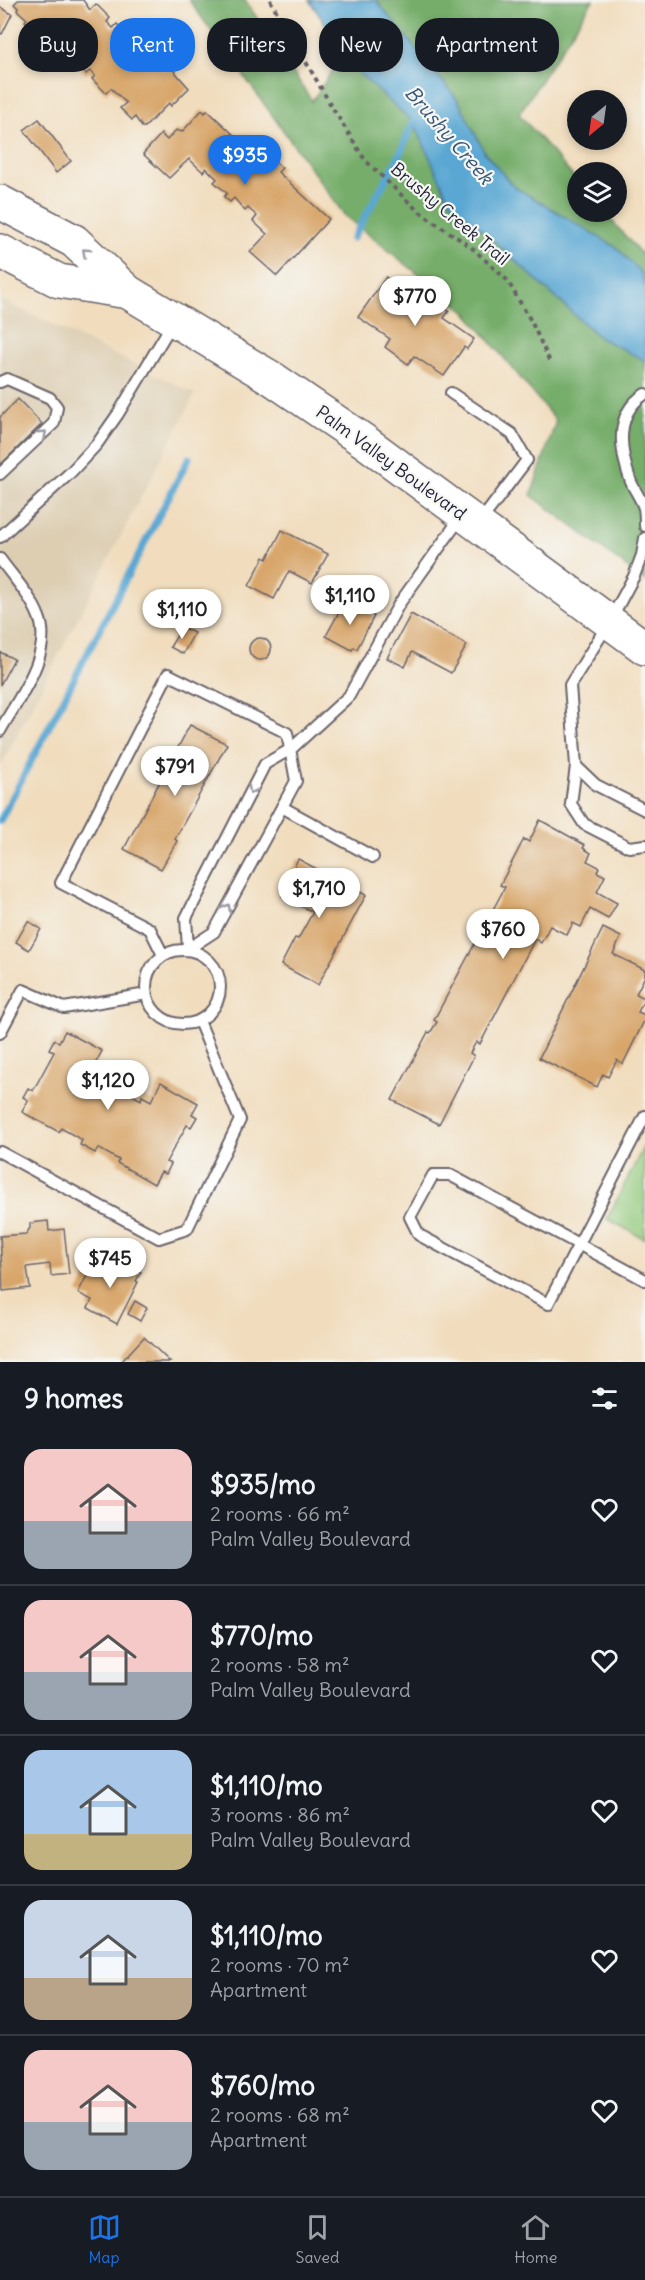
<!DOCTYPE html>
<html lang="en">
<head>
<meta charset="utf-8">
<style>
	:root { --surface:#171b24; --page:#242831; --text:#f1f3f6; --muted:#9ea1a6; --line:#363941; --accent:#1a73e8 }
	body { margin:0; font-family:Delius,sans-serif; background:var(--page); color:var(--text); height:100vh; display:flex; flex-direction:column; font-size:22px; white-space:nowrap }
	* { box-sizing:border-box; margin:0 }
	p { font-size:20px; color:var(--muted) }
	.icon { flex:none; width:33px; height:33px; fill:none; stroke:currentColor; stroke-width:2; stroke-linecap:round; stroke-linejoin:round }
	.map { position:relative; height:1362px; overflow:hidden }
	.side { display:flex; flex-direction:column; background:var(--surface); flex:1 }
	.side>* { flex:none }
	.top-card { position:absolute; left:18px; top:18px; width:609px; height:54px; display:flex; gap:12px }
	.needle { width:39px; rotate:209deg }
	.fabs { position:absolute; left:567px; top:90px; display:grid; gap:12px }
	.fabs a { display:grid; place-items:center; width:60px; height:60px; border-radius:50%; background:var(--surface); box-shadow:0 3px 9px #0003; font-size:30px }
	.price { position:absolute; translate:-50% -51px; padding:0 14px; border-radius:21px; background:#fff; color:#222; font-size:20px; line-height:39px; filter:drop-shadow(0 2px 3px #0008) }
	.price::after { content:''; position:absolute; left:50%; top:36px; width:18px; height:14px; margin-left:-9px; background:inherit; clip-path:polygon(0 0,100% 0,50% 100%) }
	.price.current { background:var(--accent); color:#fff }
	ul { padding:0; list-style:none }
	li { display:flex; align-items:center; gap:18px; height:150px; padding:0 24px }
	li+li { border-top:2px solid var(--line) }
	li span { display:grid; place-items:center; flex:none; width:168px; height:120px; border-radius:18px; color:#555 }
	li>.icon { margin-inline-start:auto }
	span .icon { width:72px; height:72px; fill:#fffc; stroke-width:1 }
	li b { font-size:26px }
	h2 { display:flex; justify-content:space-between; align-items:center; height:72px; padding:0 24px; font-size:26px }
	.chip { padding:0 21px; border-radius:24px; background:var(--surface); box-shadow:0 3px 9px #0003; font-size:21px; line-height:54px }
	.chip.current { background:var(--accent); color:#fff }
	.tab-bar { display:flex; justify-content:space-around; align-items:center; height:84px; border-top:2px solid var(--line); background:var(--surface); font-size:16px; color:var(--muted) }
	.tab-bar a { display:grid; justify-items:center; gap:3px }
	.tab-bar .current { color:var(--accent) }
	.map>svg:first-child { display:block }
	.built { fill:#ddceb2 }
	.green { fill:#93c97b; stroke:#5a765b; stroke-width:1.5 }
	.forest { fill:#76ad6b; stroke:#4c6853; stroke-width:1.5 }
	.water { fill:#5aa7d3; stroke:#3e6487; stroke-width:1.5 }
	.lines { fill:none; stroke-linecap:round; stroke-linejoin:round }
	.stream { stroke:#5aa7d3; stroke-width:7 }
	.building { fill:#d8a66a }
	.lane-casing { stroke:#6a6369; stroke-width:14 }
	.highway-casing { stroke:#6a6369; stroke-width:36 }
	.path { stroke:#6a6369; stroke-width:4; stroke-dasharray:4.5 4.5; stroke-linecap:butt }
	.lane { stroke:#fff; stroke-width:10 }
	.highway { stroke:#fff; stroke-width:33 }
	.oneway { stroke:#9c9ca7 }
	.labels { text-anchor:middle; stroke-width:4.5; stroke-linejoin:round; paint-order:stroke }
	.street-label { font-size:18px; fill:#22223b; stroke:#f6f6f2 }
	.water-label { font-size:20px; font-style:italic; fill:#385778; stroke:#f6f6f2 }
</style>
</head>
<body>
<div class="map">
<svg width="645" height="1362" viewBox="0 0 645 1362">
	<rect width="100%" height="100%" fill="#f6f6f2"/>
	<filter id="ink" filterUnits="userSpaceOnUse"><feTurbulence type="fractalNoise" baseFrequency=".0167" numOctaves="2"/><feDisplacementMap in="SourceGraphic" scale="12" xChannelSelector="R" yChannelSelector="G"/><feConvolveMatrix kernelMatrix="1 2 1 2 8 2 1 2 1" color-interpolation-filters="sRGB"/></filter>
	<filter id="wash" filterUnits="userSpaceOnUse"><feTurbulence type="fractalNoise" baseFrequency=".008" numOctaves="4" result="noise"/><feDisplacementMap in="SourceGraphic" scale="24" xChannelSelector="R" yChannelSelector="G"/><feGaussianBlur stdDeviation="1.35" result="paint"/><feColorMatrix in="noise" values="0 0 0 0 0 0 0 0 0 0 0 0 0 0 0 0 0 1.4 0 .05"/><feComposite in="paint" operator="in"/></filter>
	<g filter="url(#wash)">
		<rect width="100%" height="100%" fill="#f1ddbe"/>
		<polygon class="built" points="0,299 195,394 0,767"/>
		<polygon class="green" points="645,1144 645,1239 607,1219"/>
		<polygon class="forest" points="189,0 245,0 312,101 345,52 309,0 593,0 519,114 577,181 578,212 604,212 645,258 645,581 531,495 556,421 466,312 345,216"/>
		<polygon class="water" points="309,0 376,0 458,100 485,153 513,186 616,247 641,273 645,287 645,365 641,358 600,338 449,200 414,123 360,74"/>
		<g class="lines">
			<g class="stream">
				<polyline points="353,238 399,156 416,115"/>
				<polyline points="0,821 189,458"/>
			</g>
		</g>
		<g id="blocks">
			<g class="building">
				<polygon points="18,0 83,0 90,10 96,4 110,18 107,22 113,28 117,24 125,31 121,35 127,40 131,36 145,50 140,55 146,62 150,57 163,70 168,64 189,88 171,106 169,103 145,127 142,127 135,117 132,120 120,108 126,103 111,88 106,93 92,79 95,76 90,71 86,74 79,66 81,63 75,57 71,61 56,46 61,42 54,35 51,38 43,30 39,35 25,21 27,19 17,10 18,8 14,4"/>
				<polygon points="0,7 12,14 2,34 0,33"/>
				<polygon points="202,110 205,113 207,110 248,148 254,142 282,168 278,172 329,219 277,276 250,252 267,234 253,221 257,216 248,208 245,211 234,198 230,202 224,197 227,193 214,182 217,179 206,168 203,172 189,159 169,178 143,154 161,134 167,140 176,130 182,132"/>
				<polygon points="39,119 71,161 56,173 24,130"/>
				<polygon points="386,277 419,300 424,293 449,311 444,318 474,339 467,349 464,347 444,376 414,356 408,364 385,347 390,339 358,317"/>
				<polygon points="18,399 42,424 0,465 0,417"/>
				<polygon points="282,530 328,554 312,583 289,571 274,599 249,586 264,557 267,559"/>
				<polygon points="345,601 374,616 357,649 354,647 352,650 326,636"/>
				<polygon points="411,614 467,645 451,673 412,652 405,667 387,658"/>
				<polygon points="182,627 194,633 183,654 170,647"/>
				<circle cx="260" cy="649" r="11"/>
				<polygon points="0,652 14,659 0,685"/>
				<polygon points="190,725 227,744 175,839 177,841 161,869 124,849"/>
				<polygon points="540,820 585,845 583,848 591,853 587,861 599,867 597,872 605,876 597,892 617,903 608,919 590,909 581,927 573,923 567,935 550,926 541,943 535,939 480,1044 476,1042 470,1053 474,1056 439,1124 392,1100 428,1032 430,1033 437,1022 434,1020 505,887 500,885 524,839 529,842"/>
				<polygon points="298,859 366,895 318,985 281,965 295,938 298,939 313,912 282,896 287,888 284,887"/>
				<polygon points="28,921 41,929 29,950 16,942"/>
				<polygon points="603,928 621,937 613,954 645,970 645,976 636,994 645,998 638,1012 645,1015 645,1019 623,1064 617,1060 608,1077 603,1074 597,1087 539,1058"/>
				<polygon points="65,1031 102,1051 93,1068 101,1073 99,1077 141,1100 142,1096 151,1101 161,1082 198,1103 192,1114 197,1117 191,1127 187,1125 166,1162 171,1164 166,1174 161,1172 154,1184 117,1163 119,1160 98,1148 95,1153 80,1145 82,1140 61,1128 59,1132 22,1112 28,1100 23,1097 28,1088 33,1091 54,1052 49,1049 54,1040 59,1042"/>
				<polygon points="48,1221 49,1231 64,1229 69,1274 51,1276 50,1264 27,1267 30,1288 3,1291 0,1236 26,1234 30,1228 30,1223"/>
				<polygon points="95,1260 117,1271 122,1262 141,1272 136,1281 138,1282 117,1324 88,1308 92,1300 78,1293"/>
				<polygon points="135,1301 147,1308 140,1321 128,1314"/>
				<polygon points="144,1337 170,1362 121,1362"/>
			</g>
		</g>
	</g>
	<g filter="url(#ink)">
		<use href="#blocks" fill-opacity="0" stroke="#6a6369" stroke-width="1.5"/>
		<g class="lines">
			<g class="lane-casing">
				<g id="lane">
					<polyline points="0,382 7,379 50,398 57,407 54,423 0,474"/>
					<polyline points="451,393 512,434 527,460 480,522"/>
					<path d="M 645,394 C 613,414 620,452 631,482 C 635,491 641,499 644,508 C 645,513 645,521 645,526"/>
					<polyline points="0,537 71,472 97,444 118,414 173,322"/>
					<polyline points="645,538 642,555 634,576 610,621 570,685 576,766 596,785 645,810"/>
					<path d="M 0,559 C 13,577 31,596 39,617 C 54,653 17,700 0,731"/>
					<polyline points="576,766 571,804 584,824 629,847 645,845"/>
					<polyline points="282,807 373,857"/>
					<polyline points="188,949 186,918 265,764 291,749 349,696 399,604 461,517"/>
					<circle cx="183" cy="987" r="37"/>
					<polyline points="163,955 150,929 61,883 168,674 287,733 296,781 214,932 188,949"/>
					<polyline points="0,1033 23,990 64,1008 147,994"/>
					<polyline points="645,1116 548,1304 419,1235 410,1217 433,1175 450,1175 645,1280"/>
					<polyline points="0,1152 159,1238 187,1229 240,1120 199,1021"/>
				</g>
			</g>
			<g class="highway-casing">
				<g id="highway">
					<polyline points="0,202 74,241 128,292 273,379 364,441 645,648"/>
					<polyline points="0,251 59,281 128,292"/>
				</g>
			</g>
			<polyline class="path" points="270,0 332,107 365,160 417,210 471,247 507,280 531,321 550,362"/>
			<use href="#lane" class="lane"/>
			<use href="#highway" class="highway"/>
		</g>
		<defs><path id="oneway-chevron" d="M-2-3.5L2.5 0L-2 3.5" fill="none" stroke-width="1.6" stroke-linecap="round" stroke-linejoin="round" transform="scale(1.5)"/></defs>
		<g class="oneway">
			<use href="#oneway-chevron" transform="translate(86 252) rotate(-137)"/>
			<use href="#oneway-chevron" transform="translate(43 434) rotate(-43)"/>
			<use href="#oneway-chevron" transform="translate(252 790) rotate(117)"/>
			<use href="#oneway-chevron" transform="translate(227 908) rotate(-62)"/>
		</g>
	</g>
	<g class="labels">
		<g class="street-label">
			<text transform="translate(450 214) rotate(40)" y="6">Brushy Creek Trail</text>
			<text transform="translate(391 463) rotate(36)" y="6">Palm Valley Boulevard</text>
		</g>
		<g class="water-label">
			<text transform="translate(449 135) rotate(49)" y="7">Brushy Creek</text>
		</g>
	</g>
</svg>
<div class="fabs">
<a><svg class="needle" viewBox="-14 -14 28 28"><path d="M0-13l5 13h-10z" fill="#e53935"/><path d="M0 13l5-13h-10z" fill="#9ea1a6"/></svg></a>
<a><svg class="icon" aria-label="layers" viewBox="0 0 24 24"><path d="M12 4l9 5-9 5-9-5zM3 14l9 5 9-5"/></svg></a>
</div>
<b class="price current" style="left:245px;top:186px">$935</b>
<b class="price" style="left:415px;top:327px">$770</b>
<b class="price" style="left:350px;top:626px">$1,110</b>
<b class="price" style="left:182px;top:640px">$1,110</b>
<b class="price" style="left:175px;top:797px">$791</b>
<b class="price" style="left:319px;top:919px">$1,710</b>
<b class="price" style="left:503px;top:960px">$760</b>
<b class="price" style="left:108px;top:1111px">$1,120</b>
<b class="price" style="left:110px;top:1289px">$745</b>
<div class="top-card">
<a class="chip">Buy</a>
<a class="chip current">Rent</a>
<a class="chip">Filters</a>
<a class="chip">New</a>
<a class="chip">Apartment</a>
</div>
</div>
<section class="side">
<h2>9 homes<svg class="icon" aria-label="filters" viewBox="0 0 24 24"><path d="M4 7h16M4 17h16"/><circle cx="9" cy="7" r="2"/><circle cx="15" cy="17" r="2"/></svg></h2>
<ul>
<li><span style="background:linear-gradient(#f6c9c9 60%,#9aa5b1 0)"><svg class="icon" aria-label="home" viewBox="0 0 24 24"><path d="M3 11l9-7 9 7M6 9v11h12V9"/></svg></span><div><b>$935/mo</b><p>2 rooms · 66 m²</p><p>Palm Valley Boulevard</p></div><svg class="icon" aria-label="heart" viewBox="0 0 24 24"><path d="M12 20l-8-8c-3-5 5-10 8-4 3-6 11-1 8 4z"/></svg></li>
<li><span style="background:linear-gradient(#f6c9c9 60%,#9aa5b1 0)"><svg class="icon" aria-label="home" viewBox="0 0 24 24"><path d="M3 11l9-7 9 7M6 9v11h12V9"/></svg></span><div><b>$770/mo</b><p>2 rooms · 58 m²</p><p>Palm Valley Boulevard</p></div><svg class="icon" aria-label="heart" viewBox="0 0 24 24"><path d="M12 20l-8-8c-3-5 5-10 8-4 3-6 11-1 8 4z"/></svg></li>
<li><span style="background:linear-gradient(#a9c7e8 70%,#c2b280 0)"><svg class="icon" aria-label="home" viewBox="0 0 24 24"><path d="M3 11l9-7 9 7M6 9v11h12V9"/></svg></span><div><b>$1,110/mo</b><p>3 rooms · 86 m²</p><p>Palm Valley Boulevard</p></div><svg class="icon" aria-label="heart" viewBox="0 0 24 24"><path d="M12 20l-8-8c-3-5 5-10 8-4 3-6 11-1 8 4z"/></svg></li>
<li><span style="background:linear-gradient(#c9d6e8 65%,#b9a48a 0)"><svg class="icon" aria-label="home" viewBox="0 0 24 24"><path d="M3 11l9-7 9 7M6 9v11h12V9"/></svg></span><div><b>$1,110/mo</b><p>2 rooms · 70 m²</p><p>Apartment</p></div><svg class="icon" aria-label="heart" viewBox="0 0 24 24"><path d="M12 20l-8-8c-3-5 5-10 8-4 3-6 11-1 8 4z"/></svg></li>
<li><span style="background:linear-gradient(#f6c9c9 60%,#9aa5b1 0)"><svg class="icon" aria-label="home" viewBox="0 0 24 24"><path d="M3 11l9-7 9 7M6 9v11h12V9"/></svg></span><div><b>$760/mo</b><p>2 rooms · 68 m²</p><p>Apartment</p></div><svg class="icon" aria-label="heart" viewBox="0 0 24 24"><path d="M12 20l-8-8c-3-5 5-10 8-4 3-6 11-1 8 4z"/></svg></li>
</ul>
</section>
<nav class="tab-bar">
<a class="current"><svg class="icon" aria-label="map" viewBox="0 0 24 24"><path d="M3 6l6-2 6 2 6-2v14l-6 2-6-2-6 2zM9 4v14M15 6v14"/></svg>Map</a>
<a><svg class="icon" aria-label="saved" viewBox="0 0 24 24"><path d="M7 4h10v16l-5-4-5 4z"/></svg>Saved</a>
<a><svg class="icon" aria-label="home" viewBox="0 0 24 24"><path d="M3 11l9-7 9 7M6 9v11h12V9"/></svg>Home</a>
</nav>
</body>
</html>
